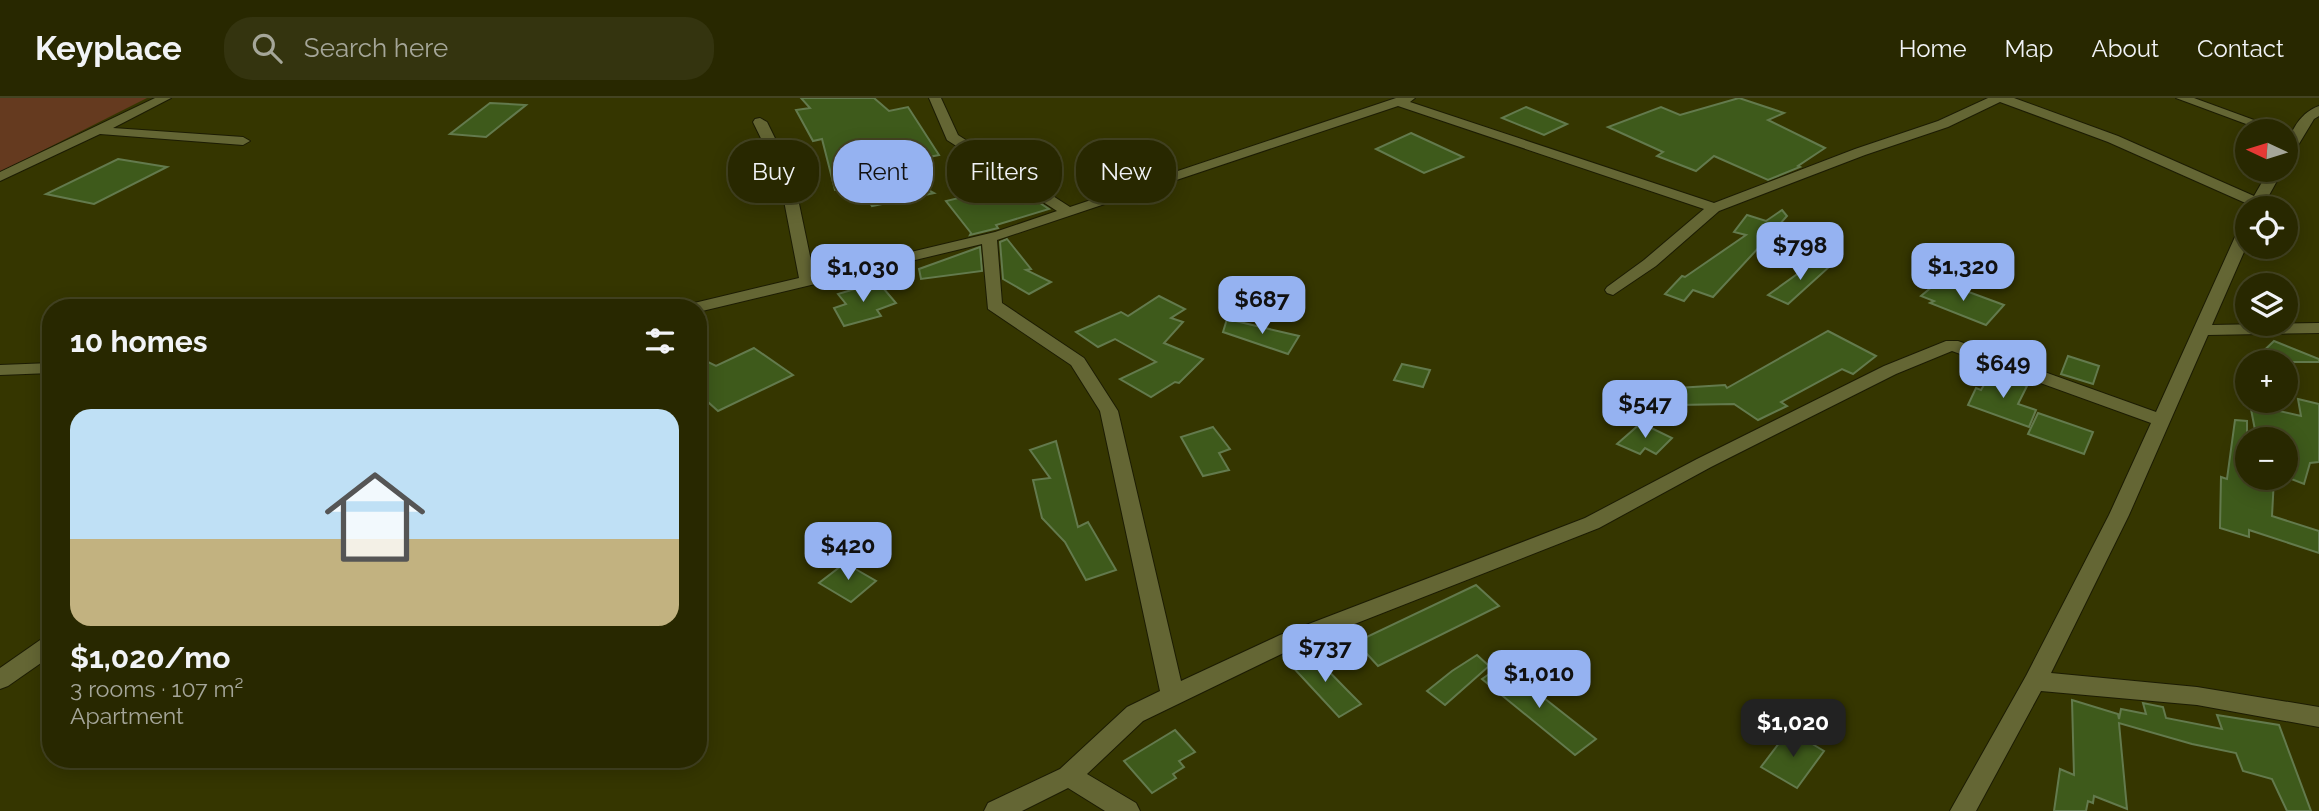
<!DOCTYPE html>
<html lang="en">
<head>
<meta charset="utf-8">
<style>
	:root { --surface:#282800; --page:#34340f; --text:#f1f3f6; --muted:#a5a699; --line:#442; --accent:#95b2f1 }
	body { margin:0; font-family:Raleway,sans-serif; background:var(--page); color:var(--text); height:100vh; display:flex; flex-direction:column; font-size:26px; white-space:nowrap }
	* { box-sizing:border-box; margin:0 }
	p { font-size:23px; color:var(--muted) }
	.icon { flex:none; width:38px; height:38px; fill:none; stroke:currentColor; stroke-width:2; stroke-linecap:round; stroke-linejoin:round }
	.map { position:relative; flex:1; overflow:hidden }
	.side { position:absolute; left:42px; top:201px; width:665px; height:469px; display:flex; flex-direction:column; background:var(--surface); border-radius:28px; box-shadow:0 4px 18px #0003,0 0 0 2px var(--line) }
	.side>* { flex:none }
	.guide { position:absolute; left:728px; top:42px; width:665px; height:63px; display:flex; gap:14px }
	.needle { width:46px; rotate:274deg }
	.buttons { position:absolute; left:2235px; top:21px; display:grid; gap:14px }
	.buttons a { display:grid; place-items:center; width:63px; height:63px; border-radius:50%; background:var(--surface); box-shadow:0 4px 18px #0003,0 0 0 2px var(--line); font-size:35px }
	.price { position:absolute; translate:-50% -60px; padding:0 16px; border-radius:14px; background:var(--accent); color:#111; font-size:23px; line-height:46px; filter:drop-shadow(0 2px 4px #0008) }
	.price::after { content:''; position:absolute; left:50%; top:42px; width:21px; height:16px; margin-left:-10px; background:inherit; clip-path:polygon(0 0,100% 0,50% 100%) }
	.price.on { background:#222; color:#fff }
	ul { padding:0; list-style:none }
	li { display:grid; align-content:center; gap:14px; height:371px; padding:0 28px }
	li span { display:grid; place-items:center; height:217px; border-radius:21px; color:#555 }
	li>.icon { margin-inline-start:auto }
	span .icon { width:126px; height:126px; fill:#fffc; stroke-width:1 }
	li b { font-size:30px }
	h2 { display:flex; justify-content:space-between; align-items:center; height:84px; padding:0 28px; font-size:30px }
	.chip { padding:0 24px; border-radius:28px; background:var(--surface); box-shadow:0 4px 18px #0003,0 0 0 2px var(--line); font-size:24px; line-height:63px }
	.chip.on { background:var(--accent); color:#111 }
	header { display:flex; align-items:center; gap:42px; box-sizing:border-box; height:98px; padding:0 35px; background:var(--surface); border-bottom:2px solid var(--line) }
	header strong { font-size:33px }
	nav { display:flex; gap:38px; margin-inline-start:auto; font-size:24px }
	.search { width:490px; height:63px; background:var(--page); display:flex; align-items:center; gap:18px; box-sizing:border-box; padding:0 24px; border-radius:28px; color:var(--muted); font-size:26px }
	.map>svg:first-child { display:block }
	.green { fill:#653a1f }
	.building { fill:#3e5a1b; stroke:#637a4d; stroke-width:2 }
	.lines { fill:none; stroke-linecap:round; stroke-linejoin:round }
	.minor-casing { stroke:#1c1c03; stroke-width:2 }
	.minor { fill:#646634; fill-rule:evenodd }
</style>
</head>
<body>
<header>
<strong>Keyplace</strong>
<div class="search"><svg class="icon" aria-label="search" viewBox="0 0 24 24"><circle cx="10" cy="10" r="6"/><path d="M15 15l6 6"/></svg>Search here</div>
<nav><a>Home</a><a>Map</a><a>About</a><a>Contact</a></nav>
</header>
<div class="map">
<svg width="2319" height="713" viewBox="0 0 2319 713">
	<rect width="100%" height="100%" fill="#353600"/>
	<polygon class="green" points="0,0 147,0 0,74"/>
	<g class="building">
		<polygon points="801,0 874,0 889,13 908,9 939,57 884,68 934,95 872,108 861,89 835,92 822,41 813,43 796,12 810,10"/>
		<polygon points="1739,0 1784,15 1768,22 1825,50 1798,68 1800,69 1768,82 1714,58 1696,73 1657,58 1663,54 1608,29 1661,9 1680,17"/>
		<polygon points="490,5 526,7 486,39 450,36"/>
		<polygon points="1526,9 1567,26 1544,37 1502,20"/>
		<polygon points="1411,35 1463,59 1424,75 1376,51"/>
		<polygon points="118,61 167,69 94,106 46,96"/>
		<polygon points="1012,87 1049,111 996,127 998,130 970,137 971,135 946,103"/>
		<polygon points="1782,112 1787,118 1778,128 1787,131 1766,148 1762,146 1713,199 1693,192 1684,203 1665,196 1682,178 1685,179 1746,137 1734,134 1747,117 1766,123"/>
		<polygon points="1007,141 1031,171 1026,172 1051,184 1029,196 1003,181 1000,144"/>
		<polygon points="980,149 982,173 921,181 919,171"/>
		<polygon points="1821,159 1829,169 1788,206 1768,197"/>
		<polygon points="1939,183 2004,207 1986,227 1930,205 1934,203 1921,198"/>
		<polygon points="878,184 896,205 877,212 881,218 844,228 834,210 846,206 838,196"/>
		<polygon points="1159,198 1185,211 1171,220 1183,224 1164,245 1203,261 1179,285 1175,284 1151,299 1120,281 1156,264 1115,241 1098,249 1076,234 1121,214 1128,218"/>
		<polygon points="1227,221 1299,238 1288,256 1223,234"/>
		<polygon points="1828,233 1876,258 1853,276 1842,271 1781,304 1787,308 1758,322 1734,306 1678,307 1681,310 1657,311 1645,292 1725,287 1727,290"/>
		<polygon points="2274,243 2319,261 2319,264 2252,264"/>
		<polygon points="754,250 793,277 718,313 698,295 698,259 716,268"/>
		<polygon points="2068,258 2099,268 2093,286 2061,276"/>
		<polygon points="1402,266 1430,272 1423,289 1394,282"/>
		<polygon points="1991,275 2027,288 2018,306 2036,312 2029,329 1968,307 1976,290 1981,292"/>
		<polygon points="2298,301 2319,306 2319,364 2310,365 2304,386 2286,379 2286,341 2256,337 2250,306 2301,318"/>
		<polygon points="2038,315 2093,334 2084,356 2028,336"/>
		<polygon points="2235,322 2247,323 2247,380 2274,380 2272,418 2319,433 2319,455 2249,432 2249,439 2220,430 2221,379 2227,381"/>
		<polygon points="1641,325 1672,340 1656,356 1645,350 1640,356 1617,346"/>
		<polygon points="1213,329 1230,351 1219,355 1229,372 1203,378 1181,339"/>
		<polygon points="1056,343 1078,429 1088,424 1116,472 1086,482 1065,444 1042,420 1033,382 1050,380 1030,352"/>
		<polygon points="845,465 876,483 851,504 819,485"/>
		<polygon points="1476,487 1499,508 1378,568 1356,544"/>
		<polygon points="1310,554 1347,592 1361,606 1339,619 1289,565"/>
		<polygon points="1477,557 1489,568 1445,607 1427,593 1452,573"/>
		<polygon points="1502,567 1596,641 1575,657 1482,581"/>
		<polygon points="2072,602 2118,616 2119,621 2121,611 2146,616 2143,605 2163,609 2166,620 2222,631 2217,617 2279,627 2311,713 2287,713 2272,681 2243,673 2236,655 2192,646 2119,625 2127,711 2094,698 2093,705 2088,703 2086,713 2054,713 2060,671 2074,677"/>
		<polygon points="1175,632 1195,654 1179,663 1184,669 1173,676 1176,680 1152,695 1124,663"/>
		<polygon points="1789,632 1824,653 1797,690 1761,669"/>
	</g>
	<g class="lines">
		<g class="minor-casing">
			<g id="minor">
				<polygon points="155,0 171,0 113,30 243,39 250,43 243,47 100,36 0,83 0,74"/>
				<polygon points="929,0 941,0 958,37 1070,109 1396,0 1415,0 1410,4 1714,105 1855,51 1938,23 1988,0 2014,0 2118,38 2254,98 2269,72 2283,72 2262,110 2248,110 2250,107 2108,44 2000,4 1948,29 1865,57 1719,113 1656,168 1613,197 1607,195 1605,192 1607,189 1644,162 1704,111 1398,8 997,142 1002,205 1084,260 1118,313 1181,583 1280,537 1585,420 1697,361 1884,268 1946,243 1958,243 2156,314 2239,130 2247,125 2247,147 2212,227 2319,225 2319,235 2208,237 2129,417 2051,575 2197,589 2319,609 2319,629 2197,607 2041,593 1976,713 1950,713 2026,578 2109,417 2151,325 1952,253 1896,276 1711,369 1599,430 1296,549 1143,623 1087,676 1136,705 1140,713 1105,713 1068,690 1022,713 984,713 988,705 1060,671 1127,609 1160,593 1100,313 1071,267 988,211 982,146 698,214 698,210 688,210 690,206 799,180 779,77 753,24 755,21 760,20 767,24 793,77 814,177 995,134 1057,113 947,42"/>
				<polygon points="2176,0 2194,0 2284,33 2265,33"/>
				<path d="M 2319,8 L 2319,18 L 2314,21 L 2291,59 L 2286,60 C 2286,40 2298,15 2319,8 Z"/>
				<polygon points="51,265 51,275 0,277 0,267"/>
				<polygon points="51,537 51,558 8,588 0,591 0,570 43,540"/>
			</g>
		</g>
		<use href="#minor" class="minor"/>
	</g>
</svg>
<div class="buttons">
<a><svg class="needle" viewBox="-14 -14 28 28"><path d="M0-13l5 13h-10z" fill="#e53935"/><path d="M0 13l5-13h-10z" fill="#a5a699"/></svg></a>
<a><svg class="icon" aria-label="locate" viewBox="0 0 24 24"><circle cx="12" cy="12" r="6"/><path d="M12 2v4M12 18v4M2 12h4M18 12h4"/></svg></a>
<a><svg class="icon" aria-label="layers" viewBox="0 0 24 24"><path d="M12 4l9 5-9 5-9-5zM3 14l9 5 9-5"/></svg></a>
<a>+</a>
<a>−</a>
</div>
<b class="price" style="left:1800px;top:184px">$798</b>
<b class="price" style="left:1963px;top:205px">$1,320</b>
<b class="price" style="left:863px;top:206px">$1,030</b>
<b class="price" style="left:1262px;top:238px">$687</b>
<b class="price" style="left:2003px;top:302px">$649</b>
<b class="price" style="left:1645px;top:342px">$547</b>
<b class="price" style="left:848px;top:484px">$420</b>
<b class="price" style="left:1325px;top:586px">$737</b>
<b class="price" style="left:1539px;top:612px">$1,010</b>
<b class="price on" style="left:1793px;top:661px">$1,020</b>
<div class="guide">
<a class="chip">Buy</a>
<a class="chip on">Rent</a>
<a class="chip">Filters</a>
<a class="chip">New</a>
</div>
<section class="side">
<h2>10 homes<svg class="icon" aria-label="filters" viewBox="0 0 24 24"><path d="M4 7h16M4 17h16"/><circle cx="9" cy="7" r="2"/><circle cx="15" cy="17" r="2"/></svg></h2>
<ul>
<li><span style="background:linear-gradient(#bfe0f5 60%,#c2b280 0)"><svg class="icon" aria-label="home" viewBox="0 0 24 24"><path d="M3 11l9-7 9 7M6 9v11h12V9"/></svg></span><div><b>$1,020/mo</b><p>3 rooms · 107 m²</p><p>Apartment</p></div></li>
</ul>
</section>
</div>
</body>
</html>
